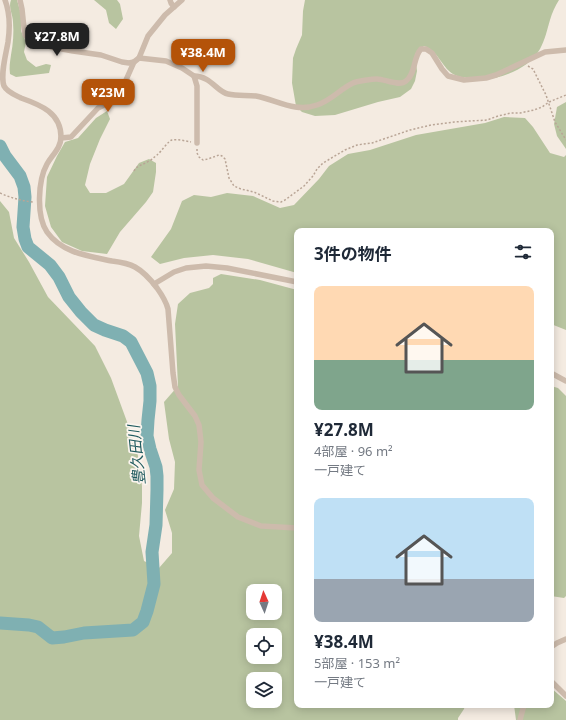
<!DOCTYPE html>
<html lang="ja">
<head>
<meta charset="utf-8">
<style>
	:root { --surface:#fff; --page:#f2f2f3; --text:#1f2937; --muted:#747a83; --accent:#b45309 }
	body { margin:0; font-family:"Noto Sans","Noto Sans JP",sans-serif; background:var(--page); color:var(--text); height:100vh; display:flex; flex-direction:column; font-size:15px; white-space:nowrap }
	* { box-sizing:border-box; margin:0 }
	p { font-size:13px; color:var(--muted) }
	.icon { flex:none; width:22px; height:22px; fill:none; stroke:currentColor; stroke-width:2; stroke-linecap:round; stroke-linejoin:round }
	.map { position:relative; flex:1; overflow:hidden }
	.drawer { position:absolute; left:294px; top:228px; width:260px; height:480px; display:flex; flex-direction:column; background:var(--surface); border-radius:8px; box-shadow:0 2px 10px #0003 }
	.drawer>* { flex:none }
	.needle { width:26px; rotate:357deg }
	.buttons { position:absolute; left:246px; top:584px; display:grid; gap:8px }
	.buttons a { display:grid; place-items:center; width:36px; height:36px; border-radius:8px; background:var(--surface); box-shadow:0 2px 10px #0003; font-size:20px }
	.price { position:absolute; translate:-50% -34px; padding:0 9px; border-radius:8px; background:var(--accent); color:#fff; font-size:13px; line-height:26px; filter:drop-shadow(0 1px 2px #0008) }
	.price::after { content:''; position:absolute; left:50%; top:24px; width:12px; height:9px; margin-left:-6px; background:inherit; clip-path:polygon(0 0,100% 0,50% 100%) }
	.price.selected { background:#222; color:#fff }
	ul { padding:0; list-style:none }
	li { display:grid; align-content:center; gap:8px; height:212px; padding:0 20px }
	li span { display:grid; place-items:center; height:124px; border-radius:8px; color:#555 }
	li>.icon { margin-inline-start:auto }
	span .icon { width:72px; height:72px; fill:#fffc; stroke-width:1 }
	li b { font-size:17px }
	h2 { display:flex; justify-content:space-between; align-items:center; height:48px; padding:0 20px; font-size:17px }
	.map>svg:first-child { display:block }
	.green { fill:#b8c4a0; fill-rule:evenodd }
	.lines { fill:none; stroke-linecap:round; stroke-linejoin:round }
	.river { stroke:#7fb0b2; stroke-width:13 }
	.path { stroke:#b9a596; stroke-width:1.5; stroke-dasharray:2 2; stroke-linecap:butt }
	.street { stroke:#cdbbac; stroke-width:5.5 }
	.labels { text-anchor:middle; stroke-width:3.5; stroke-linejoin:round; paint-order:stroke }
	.water-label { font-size:15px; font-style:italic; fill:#1f5a5e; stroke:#fbf5ee }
</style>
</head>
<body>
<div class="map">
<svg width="566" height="720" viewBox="0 0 566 720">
	<rect width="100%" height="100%" fill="#f4ebe1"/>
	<g class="green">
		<path d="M 11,0 L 17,0 L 21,14 L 21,31 L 26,42 L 24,52 L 27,60 L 36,67 L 46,64 L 51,65 L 49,73 L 16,77 L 10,74 C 9,67 10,62 11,55 C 13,44 14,33 13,22 C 13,15 8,7 11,0 Z"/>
		<polygon points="94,0 117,0 120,4 123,19 116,29 109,23 106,10"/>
		<path d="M 305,0 L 559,0 C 555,6 552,13 550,20 C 547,30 545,40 540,49 C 531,65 512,74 495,78 C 489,79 482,78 476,78 C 470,78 461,78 455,75 C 442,69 439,51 424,46 L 415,54 L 417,71 L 415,81 L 411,89 L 400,97 L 378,102 L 335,115 L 315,116 L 302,112 L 296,106 L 292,83 L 293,58 L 296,49 L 302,35 L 303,11 Z"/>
		<polygon points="566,102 566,149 557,136 554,124 557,107"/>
		<polygon points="107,111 110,119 100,139 90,164 85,185 90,193 106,193 124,184 139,163 149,159 156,163 156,172 153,192 146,202 120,232 107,254 82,251 62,242 51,227 45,206 47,177 57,156 65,142 78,138 96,118"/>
		<polygon points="504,117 525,118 533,127 550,153 564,157 566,155 566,330 551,324 551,231 297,231 297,273 248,259 213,255 184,258 160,264 151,257 171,229 182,201 194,195 211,197 227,193 253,196 280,208 294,205 319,179 329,166 348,154 370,150 416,135 485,123"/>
		<path d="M 0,201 L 9,212 L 14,238 L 29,262 L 48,297 L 95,346 L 111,378 L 137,449 L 142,486 L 142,503 L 139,536 L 144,561 L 159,568 L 172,553 L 172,533 L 165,510 L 174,489 L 175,462 L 169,439 L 164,402 L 178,386 L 175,324 L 178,304 L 190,293 L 209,288 L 213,284 L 213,278 L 221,274 L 260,280 L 297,290 L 297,705 L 465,705 L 464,709 L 458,718 L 458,720 L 0,720 ZM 253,591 L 275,591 L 275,613 L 253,613 ZM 253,635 L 275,635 L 275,657 L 253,657 ZM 253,679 L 275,679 L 275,701 L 253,701 Z"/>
		<polygon points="551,386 558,388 566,396 566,596 564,598 551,596"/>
		<polygon points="551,688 566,701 566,720 516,720 514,705 551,705"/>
	</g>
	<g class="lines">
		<polyline class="river" points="0,146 5,156 20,176 24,187 25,197 23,227 25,239 28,247 50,265 59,277 69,297 81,312 94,325 105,330 123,336 131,342 147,373 150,386 150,401 148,420 147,436 150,449 156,467 157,476 157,490 156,525 152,552 154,584 147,611 143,622 133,630 84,633 64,637 52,638 38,627 29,625 0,623"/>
		<g class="path">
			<polyline points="528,66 533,69 546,95 555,122 566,140"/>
			<polyline points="197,149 197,153 199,157 203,160 208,159 219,155 222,156 225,159 229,178 234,186 241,189 254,192 273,201 281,202 285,200 304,186 313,176 317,169 323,163 345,150 357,145 372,143 410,130 431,125 454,122 487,120 498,116 511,113 520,113 534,110 542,107 549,102 566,95"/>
			<path d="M 134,171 C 137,165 143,165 149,161 C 152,160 154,157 157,155 C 161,152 168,141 172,140 C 178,139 186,141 191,142"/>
			<path d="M 0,193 C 11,198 22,201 34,202"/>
		</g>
		<g class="street">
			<path d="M 5,0 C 10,13 10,28 8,42 C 6,54 0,75 4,86 C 7,92 15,95 21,98 C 41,105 61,113 61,137 C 61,148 52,155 47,164 C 38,180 36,216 47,232 C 62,253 88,256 112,261 C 120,262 128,263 135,267 C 144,272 151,280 157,288 C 162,295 166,301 168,309 L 173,373 L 175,387 L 179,395 L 195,416 L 199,425 L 201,442 L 199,470 L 202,485 L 213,498 L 238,517 L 261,526 L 297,528"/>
			<polyline points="20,0 22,9 24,28 25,35 30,40 51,47 73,51 101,55 122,62 129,63 134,62"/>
			<polyline points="170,0 171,3 174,7"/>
			<polyline points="139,58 166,61 182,68 194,76 197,86 197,143"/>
			<path d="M 194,76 C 211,76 217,92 228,94 C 237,96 246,95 256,96 C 277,100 295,113 317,105 C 332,100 340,89 353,83 C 357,81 373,79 377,79 C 385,79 399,87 406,81 C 416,74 413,57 421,49 L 426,49 L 432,53 L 442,69 L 448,76 L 464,80 L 486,78 L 496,75 L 545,52 L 566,50"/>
			<polyline points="61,138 71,137 98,108 108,103 116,97 122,89 134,62 139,58 148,36 165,15 182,0"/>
			<polyline points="154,284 174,272 186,268 206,266 227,268 297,282"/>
			<polyline points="551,373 566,381"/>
			<polyline points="551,647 557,643 566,639"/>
			<polyline points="551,681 566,696"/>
			<polyline points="520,720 524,705"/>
		</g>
	</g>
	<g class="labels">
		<g class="water-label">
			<text transform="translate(137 455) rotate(-96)" y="5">豊久田川</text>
		</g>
	</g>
</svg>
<div class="buttons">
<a><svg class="needle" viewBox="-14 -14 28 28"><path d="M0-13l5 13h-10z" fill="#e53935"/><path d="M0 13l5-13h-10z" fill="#747a83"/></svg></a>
<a><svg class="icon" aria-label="locate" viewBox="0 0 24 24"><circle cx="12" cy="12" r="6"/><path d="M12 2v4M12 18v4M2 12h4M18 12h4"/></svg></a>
<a><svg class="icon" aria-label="layers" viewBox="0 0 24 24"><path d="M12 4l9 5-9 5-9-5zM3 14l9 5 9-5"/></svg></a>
</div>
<b class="price selected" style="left:57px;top:57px">¥27.8M</b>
<b class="price" style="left:203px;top:73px">¥38.4M</b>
<b class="price" style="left:108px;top:113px">¥23M</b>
<section class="drawer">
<h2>3件の物件<svg class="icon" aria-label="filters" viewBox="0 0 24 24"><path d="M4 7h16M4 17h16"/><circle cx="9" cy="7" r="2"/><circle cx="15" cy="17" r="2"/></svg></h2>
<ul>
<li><span style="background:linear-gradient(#ffd9b3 60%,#7fa58c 0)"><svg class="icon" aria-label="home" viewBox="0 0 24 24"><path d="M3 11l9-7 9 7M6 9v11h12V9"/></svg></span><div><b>¥27.8M</b><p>4部屋 · 96 m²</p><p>一戸建て</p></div></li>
<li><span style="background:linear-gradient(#bfe0f5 65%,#9aa5b1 0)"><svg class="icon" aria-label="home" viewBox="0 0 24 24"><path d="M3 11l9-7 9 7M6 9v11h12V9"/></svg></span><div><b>¥38.4M</b><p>5部屋 · 153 m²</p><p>一戸建て</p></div></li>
</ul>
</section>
</div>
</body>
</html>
